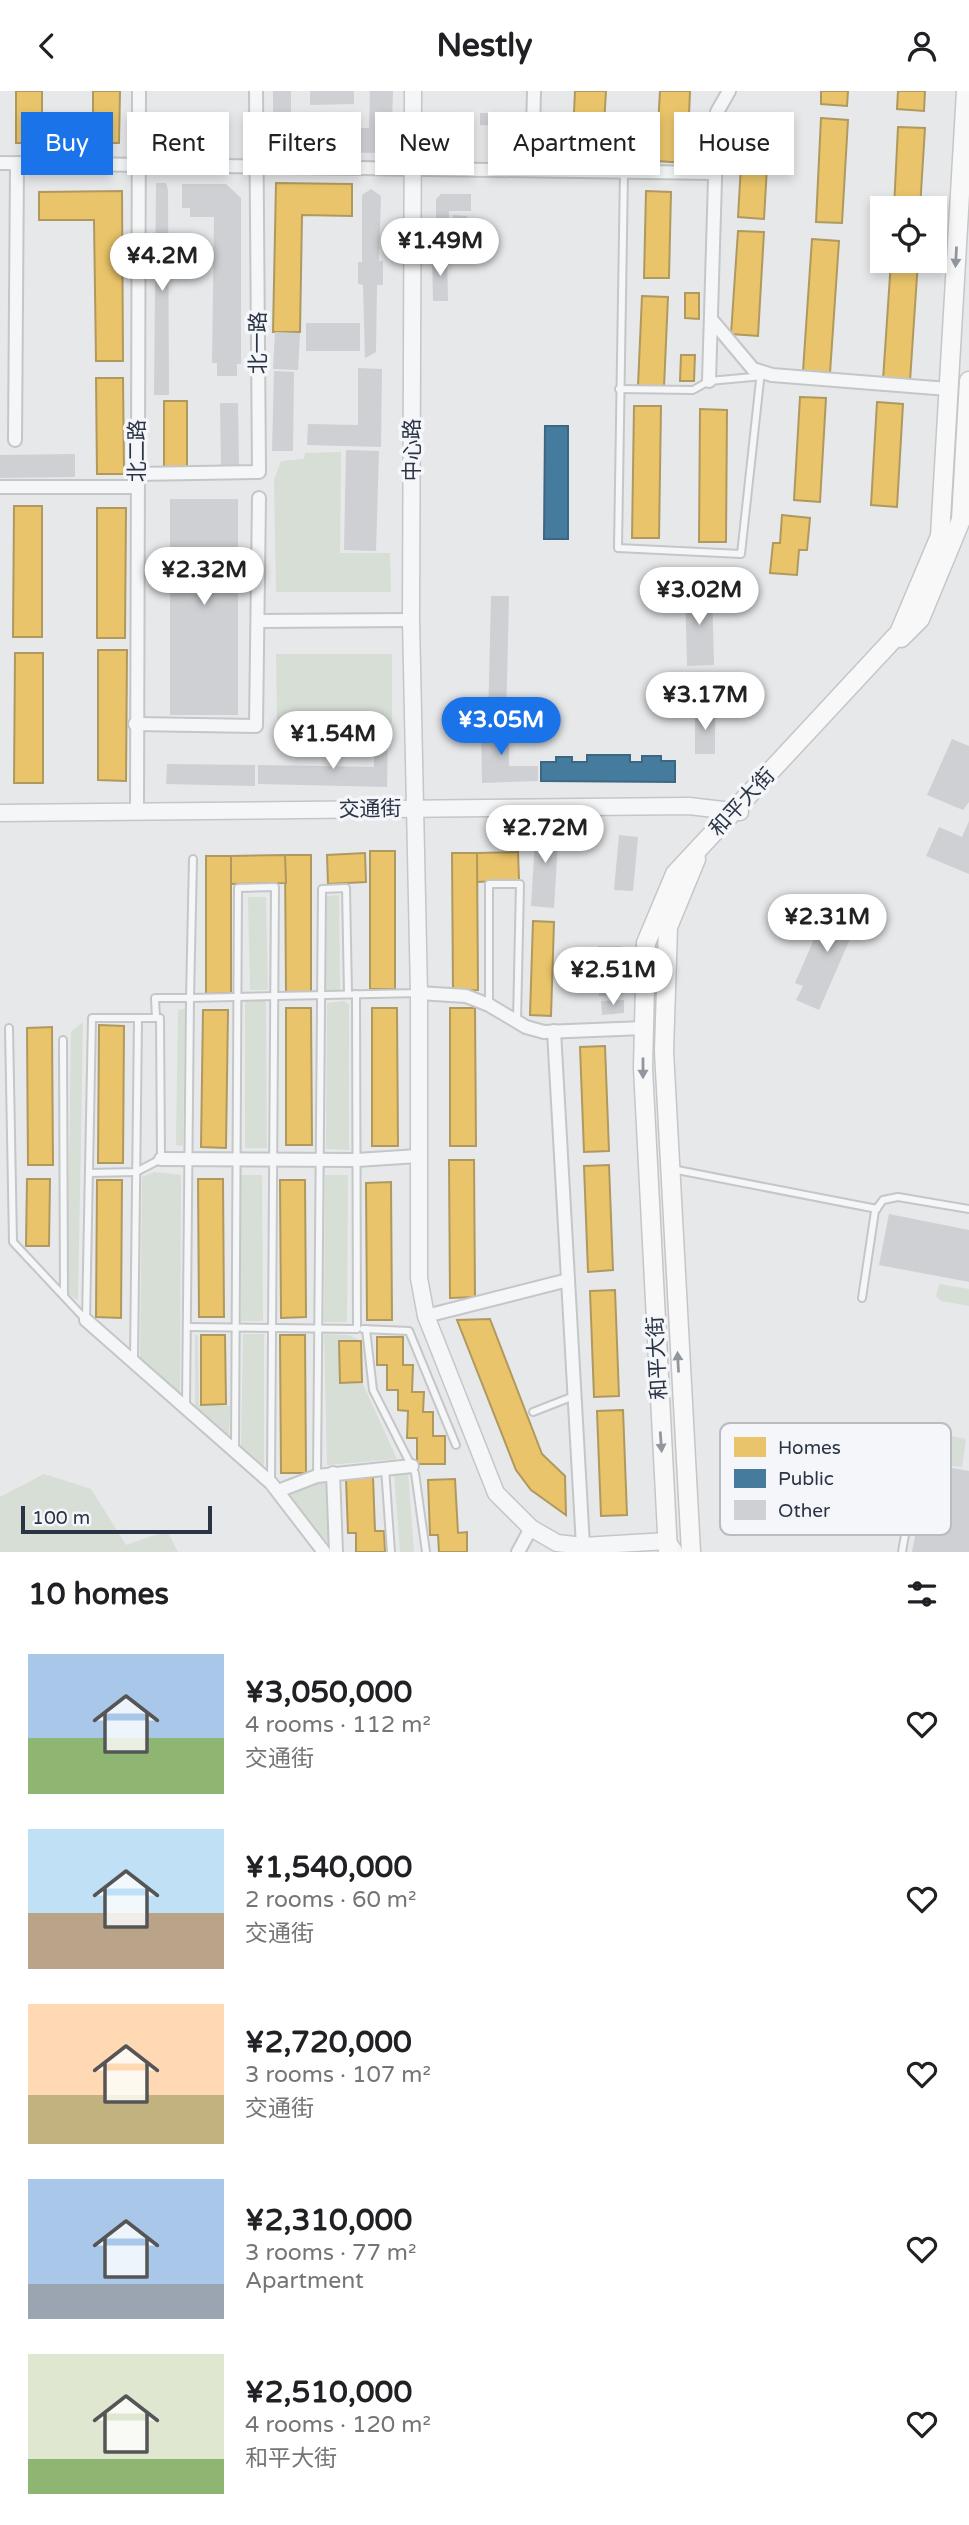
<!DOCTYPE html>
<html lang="en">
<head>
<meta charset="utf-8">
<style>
	:root { --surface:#fff; --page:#f2f2f2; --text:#202124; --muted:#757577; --accent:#1a73e8 }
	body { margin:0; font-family:"Varela Round","Noto Sans SC",sans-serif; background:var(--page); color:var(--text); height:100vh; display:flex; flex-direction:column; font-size:26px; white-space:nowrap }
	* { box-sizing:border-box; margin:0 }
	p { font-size:23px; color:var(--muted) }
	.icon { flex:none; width:38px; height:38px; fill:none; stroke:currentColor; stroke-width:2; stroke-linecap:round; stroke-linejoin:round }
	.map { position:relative; height:1461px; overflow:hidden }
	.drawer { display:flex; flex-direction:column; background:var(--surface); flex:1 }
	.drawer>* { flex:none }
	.hud { position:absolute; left:21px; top:21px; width:928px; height:63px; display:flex; gap:14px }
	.buttons { position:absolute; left:870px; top:105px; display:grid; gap:14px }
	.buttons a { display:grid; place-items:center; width:77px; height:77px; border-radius:0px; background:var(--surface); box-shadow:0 4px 10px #0003; font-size:35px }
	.scale { position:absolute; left:21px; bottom:18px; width:191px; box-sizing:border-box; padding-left:7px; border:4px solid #2b3445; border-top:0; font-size:19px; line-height:24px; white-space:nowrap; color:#2b3445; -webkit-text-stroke:5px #f4f6f9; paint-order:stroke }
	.price { position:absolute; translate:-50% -60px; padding:0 16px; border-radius:24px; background:#fff; color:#222; font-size:23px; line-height:46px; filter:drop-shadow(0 2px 4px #0008) }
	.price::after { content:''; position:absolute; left:50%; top:42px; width:21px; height:16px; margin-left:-10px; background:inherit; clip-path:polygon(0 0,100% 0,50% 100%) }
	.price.selected { background:var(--accent); color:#fff }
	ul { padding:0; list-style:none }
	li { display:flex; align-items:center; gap:21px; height:175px; padding:0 28px }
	li span { display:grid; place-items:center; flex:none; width:196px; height:140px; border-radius:0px; color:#555 }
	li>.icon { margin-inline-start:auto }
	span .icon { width:84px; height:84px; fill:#fffc; stroke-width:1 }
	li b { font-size:30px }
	h2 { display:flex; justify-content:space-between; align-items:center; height:84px; padding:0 28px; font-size:30px }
	.chip { padding:0 24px; border-radius:0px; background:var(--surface); box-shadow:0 4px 10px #0003; font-size:24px; line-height:63px }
	.chip.selected { background:var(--accent); color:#fff }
	header { display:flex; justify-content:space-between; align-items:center; height:91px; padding:0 28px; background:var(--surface); font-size:32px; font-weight:800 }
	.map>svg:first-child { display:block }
	.green { fill:#d6ded6 }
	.homes { fill:#e9c46a; stroke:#b0995f; stroke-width:2 }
	.public { fill:#457b9d; stroke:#3d6683; stroke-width:2 }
	.building { fill:#ced0d3 }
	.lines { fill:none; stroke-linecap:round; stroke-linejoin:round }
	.service-casing { stroke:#c4c6c8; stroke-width:10 }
	.minor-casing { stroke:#c4c6c8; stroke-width:16 }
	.tertiary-casing { stroke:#c4c6c8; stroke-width:19 }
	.secondary-casing { stroke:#c4c6c8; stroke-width:21 }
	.service { stroke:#f5f6f7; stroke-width:6 }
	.minor { stroke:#f5f6f7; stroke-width:12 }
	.tertiary { stroke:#f5f6f7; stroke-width:16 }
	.secondary { stroke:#f8f8f8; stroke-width:18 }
	.oneway { fill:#92969e }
	.labels { text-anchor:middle; stroke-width:7; stroke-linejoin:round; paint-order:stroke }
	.street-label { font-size:21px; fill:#2b3445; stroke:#f4f6f9 }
	.key { fill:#f4f6f9; stroke:#b8bcc3; stroke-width:2 }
	.key-label { font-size:19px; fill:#2b3445 }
</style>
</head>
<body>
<header><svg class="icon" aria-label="back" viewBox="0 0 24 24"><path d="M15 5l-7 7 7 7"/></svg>Nestly<svg class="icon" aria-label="person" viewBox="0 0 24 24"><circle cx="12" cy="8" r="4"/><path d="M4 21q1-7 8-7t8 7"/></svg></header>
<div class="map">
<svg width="969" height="1461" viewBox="0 0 969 1461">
	<rect width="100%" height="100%" fill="#e6e8ea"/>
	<g class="green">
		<polygon points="341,361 340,462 390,462 391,501 276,501 274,389 281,370 304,368 305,362"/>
		<polygon points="276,563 392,563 392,632 277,633"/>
		<polygon points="339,804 340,900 325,901 326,805"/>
		<polygon points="248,806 266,806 268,899 250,899"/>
		<polygon points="245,910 266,910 267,1057 245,1057"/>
		<polygon points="343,910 349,913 349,1059 326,1058 327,912"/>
		<polygon points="185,918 185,919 183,1055 176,1054 178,919"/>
		<polygon points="83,931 78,1209 67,1203 71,941"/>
		<polygon points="154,1081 181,1084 180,1305 140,1268 142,1086"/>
		<polygon points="240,1084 262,1084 263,1230 241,1230"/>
		<polygon points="325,1084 348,1084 347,1231 324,1231"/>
		<polygon points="939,1193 969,1198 969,1215 941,1210 936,1205"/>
		<polygon points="243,1243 264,1243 264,1375 241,1358"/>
		<polygon points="324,1243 349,1244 361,1250 339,1250 340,1292 362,1291 397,1368 327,1374"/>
		<polygon points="195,1244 198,1244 199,1314 230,1315 229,1347 195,1318"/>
		<polygon points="946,1344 966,1348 962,1376 943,1374"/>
		<polygon points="408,1381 414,1461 400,1461 394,1382"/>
		<polygon points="44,1383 91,1398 126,1454 167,1440 178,1461 0,1461 0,1406"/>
		<polygon points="326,1389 329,1454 286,1402"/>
	</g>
	<g class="homes">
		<rect x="16" y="0" width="26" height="52"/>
		<polygon points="93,0 120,0 119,52 93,52"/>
		<polygon points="575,0 606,0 602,66 572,65"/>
		<polygon points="660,0 690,0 687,72 656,70"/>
		<polygon points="821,0 848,0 847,15 821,13"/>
		<polygon points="898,0 925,0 924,20 897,18"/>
		<polygon points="744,23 770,24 764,128 738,126"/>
		<polygon points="821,27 848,29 842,132 816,131"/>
		<polygon points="898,36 925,37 920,117 894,117"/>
		<polygon points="514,37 528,37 527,66 513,66"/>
		<polygon points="276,92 352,93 352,125 302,124 300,241 273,241"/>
		<polygon points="122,100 123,270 96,270 94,129 39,129 39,101"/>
		<polygon points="646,100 671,101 669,187 644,187"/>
		<polygon points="738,140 764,141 758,245 731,243"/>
		<polygon points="812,148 839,150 830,282 803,280"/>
		<polygon points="891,170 918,170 910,290 883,289"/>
		<polygon points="685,202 699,202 699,228 685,227"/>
		<polygon points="642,205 668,206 664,296 638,295"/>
		<polygon points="681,264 695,264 694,290 680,290"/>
		<polygon points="96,287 123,287 124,383 97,383"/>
		<polygon points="800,306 826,307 820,411 794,409"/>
		<rect x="164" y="310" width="23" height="67"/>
		<polygon points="877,311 903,313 897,416 871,414"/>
		<polygon points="634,315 661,315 659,447 632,447"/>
		<polygon points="700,318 727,319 726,451 699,451"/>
		<polygon points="14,415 42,415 42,546 13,546"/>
		<polygon points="97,417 126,417 125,547 97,547"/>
		<polygon points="782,424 810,427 807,459 799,459 797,484 770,482 773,452 780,452"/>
		<polygon points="98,559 127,559 126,690 98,689"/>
		<polygon points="15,562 43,562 43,692 14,692"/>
		<rect x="370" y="760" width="25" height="138"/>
		<polygon points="518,761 519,789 477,791 477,762"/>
		<polygon points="365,762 366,791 328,793 327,764"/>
		<polygon points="452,762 477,762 478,899 453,900"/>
		<polygon points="285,764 311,764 311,901 286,901"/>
		<polygon points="285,764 286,792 231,793 231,765"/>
		<polygon points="206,765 231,765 231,902 206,903"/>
		<polygon points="533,830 554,831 551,925 530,924"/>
		<polygon points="286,917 311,917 312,1054 286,1054"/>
		<polygon points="372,917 397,917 398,1055 372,1055"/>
		<polygon points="450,917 475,917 476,1055 450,1055"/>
		<polygon points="203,919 228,919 226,1057 201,1056"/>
		<polygon points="99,934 124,935 123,1072 98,1072"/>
		<polygon points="52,936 53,1074 28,1074 27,937"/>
		<polygon points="605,955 609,1060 584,1061 580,956"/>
		<polygon points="449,1069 474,1069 475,1206 450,1207"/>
		<polygon points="609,1074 613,1179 588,1181 584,1075"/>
		<polygon points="27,1088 50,1088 49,1155 26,1155"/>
		<polygon points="198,1088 223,1088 224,1226 199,1226"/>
		<polygon points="97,1089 122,1089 121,1227 96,1226"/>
		<polygon points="280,1089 305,1089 306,1226 281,1227"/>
		<polygon points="391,1091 392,1229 367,1229 366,1092"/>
		<polygon points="615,1199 619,1305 594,1306 590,1200"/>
		<polygon points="490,1228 542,1363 565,1385 566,1424 531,1399 516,1379 457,1229"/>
		<polygon points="201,1244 225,1244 226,1313 201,1314"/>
		<polygon points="280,1244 305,1244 306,1382 281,1382"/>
		<polygon points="377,1246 403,1246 403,1274 413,1274 412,1301 424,1301 423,1321 433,1321 433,1345 445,1345 445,1373 417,1373 417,1347 407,1347 408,1320 398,1319 398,1299 387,1299 387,1274 377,1274"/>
		<polygon points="339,1250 361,1250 362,1291 340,1292"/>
		<polygon points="623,1319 627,1424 601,1425 597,1320"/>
		<polygon points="373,1386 375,1440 384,1440 385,1461 356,1461 356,1442 348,1442 346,1388"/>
		<polygon points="455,1388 458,1442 467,1441 467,1461 439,1461 438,1444 430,1444 428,1389"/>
	</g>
	<g class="public">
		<polygon points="545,335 568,335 568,448 544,448"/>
		<polygon points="587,664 630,664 630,671 642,671 642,665 661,665 661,670 675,670 675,691 541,690 541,671 556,671 556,666 572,666 572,671 587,671"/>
	</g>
	<g class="building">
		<rect x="273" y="0" width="18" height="60"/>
		<polygon points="310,0 354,0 354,13 310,14"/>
		<polygon points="370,0 393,0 391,62 293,61 294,36 369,37"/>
		<polygon points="480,22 527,22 527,35 480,34"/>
		<polygon points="437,25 460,25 459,63 436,63"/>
		<polygon points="156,92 166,92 168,99 169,304 154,304"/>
		<polygon points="182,93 226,93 241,107 241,273 237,273 237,285 217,285 217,272 212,272 214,126 190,126 190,117 182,117"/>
		<polygon points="371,98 381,105 379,170 383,170 383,194 377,194 376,261 365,267 363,194 358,193 358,171 362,171 362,104"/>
		<polygon points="441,103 471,103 471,120 449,120 449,157 436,156 436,108"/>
		<polygon points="453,124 467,125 466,154 452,153"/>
		<polygon points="432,165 447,165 448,210 433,210"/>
		<rect x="306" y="232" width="54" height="28"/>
		<polygon points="275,241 300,242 298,279 273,278"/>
		<polygon points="358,277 382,278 381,356 307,354 308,333 358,334"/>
		<polygon points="274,280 294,281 293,360 272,360"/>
		<polygon points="220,312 238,312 239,375 221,376"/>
		<polygon points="346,359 379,360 376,460 344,459"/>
		<polygon points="75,363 75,386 0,387 0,364"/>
		<rect x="170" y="408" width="68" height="216"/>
		<polygon points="712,497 714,574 687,575 685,498"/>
		<polygon points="491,505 509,505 506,631 488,631"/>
		<rect x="695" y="619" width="20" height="44"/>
		<polygon points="481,632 509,632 509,675 538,675 538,690 482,692"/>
		<polygon points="375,638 388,639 387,696 258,693 258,674 374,676"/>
		<polygon points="952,648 969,655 969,711 963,719 927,704"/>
		<polygon points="167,673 255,674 255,695 166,693"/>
		<polygon points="969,730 969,783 926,765 939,736 962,746"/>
		<polygon points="536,732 559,734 554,817 531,815"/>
		<polygon points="619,744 638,746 633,800 614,799"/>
		<polygon points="840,808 863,818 819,919 796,909 803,895 795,892 825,823 832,826"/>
		<polygon points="598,855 621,855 622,904 599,905"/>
		<polygon points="624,909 624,922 602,924 601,910"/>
		<polygon points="889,1123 969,1139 969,1191 879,1174"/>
		<polygon points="929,1373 969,1380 969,1461 912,1461"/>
	</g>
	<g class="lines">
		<g class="service-casing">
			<g id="service">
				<polyline points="624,80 618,457 741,463 761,280"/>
				<polyline points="619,298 693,299 709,290 764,285"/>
				<polyline points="489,914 489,793 520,793 517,930"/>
				<polyline points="156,927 155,907 190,907 193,768"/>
				<polyline points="9,937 13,1151 86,1229 92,927 160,927 161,1068 136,1081 89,1082"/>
				<polyline points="63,949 64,1205"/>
				<polyline points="672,1078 877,1118"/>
				<polyline points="862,1207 875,1120 883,1109 898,1106 969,1118"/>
				<polyline points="187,1236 357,1238 356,903"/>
				<polyline points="363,1238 409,1240 456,1354"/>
				<polyline points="366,1238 373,1299 415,1382 426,1461"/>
				<polyline points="134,1269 138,927"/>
				<polyline points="186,1315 190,907 419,902"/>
				<polyline points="533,1321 574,1305"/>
				<polyline points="235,1358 238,797 275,796 271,1391"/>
				<polyline points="385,1377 391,1461"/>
				<polyline points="317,1385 322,798 346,797 348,903"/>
				<polyline points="902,1461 923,1340"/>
			</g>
		</g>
		<g class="minor-casing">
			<g id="minor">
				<polyline points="0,72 715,82"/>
				<polyline points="532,79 534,0"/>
				<polyline points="711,228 753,278 772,284 948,298"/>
				<polyline points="709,290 717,21 729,0"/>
				<polyline points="15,349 17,72"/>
				<polyline points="137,383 259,381 256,0"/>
				<polyline points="0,396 136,396"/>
				<polyline points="258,530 411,529"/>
				<polyline points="135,633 256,635 259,407"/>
				<polyline points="137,721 139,0"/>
				<polyline points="419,902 466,905 489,914 526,936 544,941 644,937"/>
				<polyline points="554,940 583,1455"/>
				<polyline points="161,1068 357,1069 418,1065"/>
				<polyline points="426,1225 568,1189"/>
				<polyline points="86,1229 271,1392 324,1461"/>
				<polyline points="333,1382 336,1461"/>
				<polyline points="278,1400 317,1385 412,1375"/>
				<polyline points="518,1461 531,1437"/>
			</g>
		</g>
		<g class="tertiary-casing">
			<g id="tertiary">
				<polyline points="413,0 411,529 419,902 419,1187 426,1225 496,1402 531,1437 557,1452 583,1455 667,1450 674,1460"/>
				<polyline points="0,722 689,715 740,721"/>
			</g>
		</g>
		<g class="secondary-casing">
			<g id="secondary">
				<polyline points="901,547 920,528 961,429 969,290"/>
				<polyline points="668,1461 643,977 646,852 675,783 899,542 940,445 966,0"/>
				<polyline points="691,1461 664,960 668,836 696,768"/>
			</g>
		</g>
		<use href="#service" class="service"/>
		<use href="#minor" class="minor"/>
		<use href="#tertiary" class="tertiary"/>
		<use href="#secondary" class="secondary"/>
	</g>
	<defs><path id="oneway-solid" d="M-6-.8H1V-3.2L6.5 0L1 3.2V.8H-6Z" transform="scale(1.75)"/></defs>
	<g class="oneway">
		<use href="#oneway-solid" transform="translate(956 166) rotate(93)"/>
		<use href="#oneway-solid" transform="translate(643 977) rotate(90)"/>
		<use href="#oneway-solid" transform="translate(678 1271) rotate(-93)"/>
		<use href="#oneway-solid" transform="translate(661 1351) rotate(86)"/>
	</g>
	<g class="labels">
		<g class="street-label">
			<text transform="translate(258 252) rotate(-90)" y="7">北一路</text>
			<text transform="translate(412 359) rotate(-90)" y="7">中心路</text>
			<text transform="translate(137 360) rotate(-90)" y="7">北二路</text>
			<text transform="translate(742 711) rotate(-47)" y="7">和平大街</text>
			<text transform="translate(370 718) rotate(-1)" y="7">交通街</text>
			<text transform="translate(657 1267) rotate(-93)" y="7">和平大街</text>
		</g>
	</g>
	<rect x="720" y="1332" width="231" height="112" rx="10" class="key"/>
	<rect x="734" y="1346" width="32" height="20" fill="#e9c46a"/>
	<rect x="734" y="1378" width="32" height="19" fill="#457b9d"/>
	<rect x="734" y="1409" width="32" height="20" fill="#ced0d3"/>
	<g class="key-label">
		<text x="778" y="1363">Homes</text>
		<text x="778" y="1394">Public</text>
		<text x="778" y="1426">Other</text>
	</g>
</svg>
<div class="buttons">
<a><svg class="icon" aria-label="locate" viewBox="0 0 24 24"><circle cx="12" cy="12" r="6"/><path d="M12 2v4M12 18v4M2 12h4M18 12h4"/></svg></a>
</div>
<div class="scale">100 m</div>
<b class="price" style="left:440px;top:187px">¥1.49M</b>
<b class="price" style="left:162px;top:202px">¥4.2M</b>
<b class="price" style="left:204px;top:516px">¥2.32M</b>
<b class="price" style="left:699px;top:536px">¥3.02M</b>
<b class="price" style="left:705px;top:641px">¥3.17M</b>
<b class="price selected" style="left:501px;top:666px">¥3.05M</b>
<b class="price" style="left:333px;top:680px">¥1.54M</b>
<b class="price" style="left:545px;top:774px">¥2.72M</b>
<b class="price" style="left:827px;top:863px">¥2.31M</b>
<b class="price" style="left:613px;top:916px">¥2.51M</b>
<div class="hud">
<a class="chip selected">Buy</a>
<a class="chip">Rent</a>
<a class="chip">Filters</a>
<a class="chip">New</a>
<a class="chip">Apartment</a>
<a class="chip">House</a>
</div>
</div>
<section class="drawer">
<h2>10 homes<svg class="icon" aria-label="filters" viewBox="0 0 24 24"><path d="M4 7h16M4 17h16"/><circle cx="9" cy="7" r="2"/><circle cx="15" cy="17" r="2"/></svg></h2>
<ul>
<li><span style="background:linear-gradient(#a9c7e8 60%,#8fb573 0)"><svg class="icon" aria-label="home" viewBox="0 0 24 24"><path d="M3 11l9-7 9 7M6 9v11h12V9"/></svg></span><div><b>¥3,050,000</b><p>4 rooms · 112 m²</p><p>交通街</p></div><svg class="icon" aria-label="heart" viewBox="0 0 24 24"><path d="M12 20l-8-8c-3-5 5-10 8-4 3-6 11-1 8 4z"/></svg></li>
<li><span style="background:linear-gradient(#bfe0f5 60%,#b9a48a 0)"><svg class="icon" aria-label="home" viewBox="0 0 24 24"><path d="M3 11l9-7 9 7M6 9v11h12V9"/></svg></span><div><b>¥1,540,000</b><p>2 rooms · 60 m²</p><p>交通街</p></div><svg class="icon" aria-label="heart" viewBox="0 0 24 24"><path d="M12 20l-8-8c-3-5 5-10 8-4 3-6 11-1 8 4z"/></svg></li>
<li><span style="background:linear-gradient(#ffd9b3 65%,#c2b280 0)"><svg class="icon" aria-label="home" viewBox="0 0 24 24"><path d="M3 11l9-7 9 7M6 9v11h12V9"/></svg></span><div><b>¥2,720,000</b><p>3 rooms · 107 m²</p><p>交通街</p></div><svg class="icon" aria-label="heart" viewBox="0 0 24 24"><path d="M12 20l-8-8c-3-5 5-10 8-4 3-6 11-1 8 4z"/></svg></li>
<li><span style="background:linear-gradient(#a9c7e8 75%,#9aa5b1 0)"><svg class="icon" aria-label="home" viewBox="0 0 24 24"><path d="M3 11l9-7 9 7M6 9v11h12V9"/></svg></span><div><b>¥2,310,000</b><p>3 rooms · 77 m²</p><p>Apartment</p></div><svg class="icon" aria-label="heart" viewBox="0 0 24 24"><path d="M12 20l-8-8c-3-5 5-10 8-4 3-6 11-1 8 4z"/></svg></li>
<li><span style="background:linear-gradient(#dfe7d0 75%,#8fb573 0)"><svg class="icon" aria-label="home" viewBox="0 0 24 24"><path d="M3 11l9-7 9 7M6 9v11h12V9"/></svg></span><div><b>¥2,510,000</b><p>4 rooms · 120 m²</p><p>和平大街</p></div><svg class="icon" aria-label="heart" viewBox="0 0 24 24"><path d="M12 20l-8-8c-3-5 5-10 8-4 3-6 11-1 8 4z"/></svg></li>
</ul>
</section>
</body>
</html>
